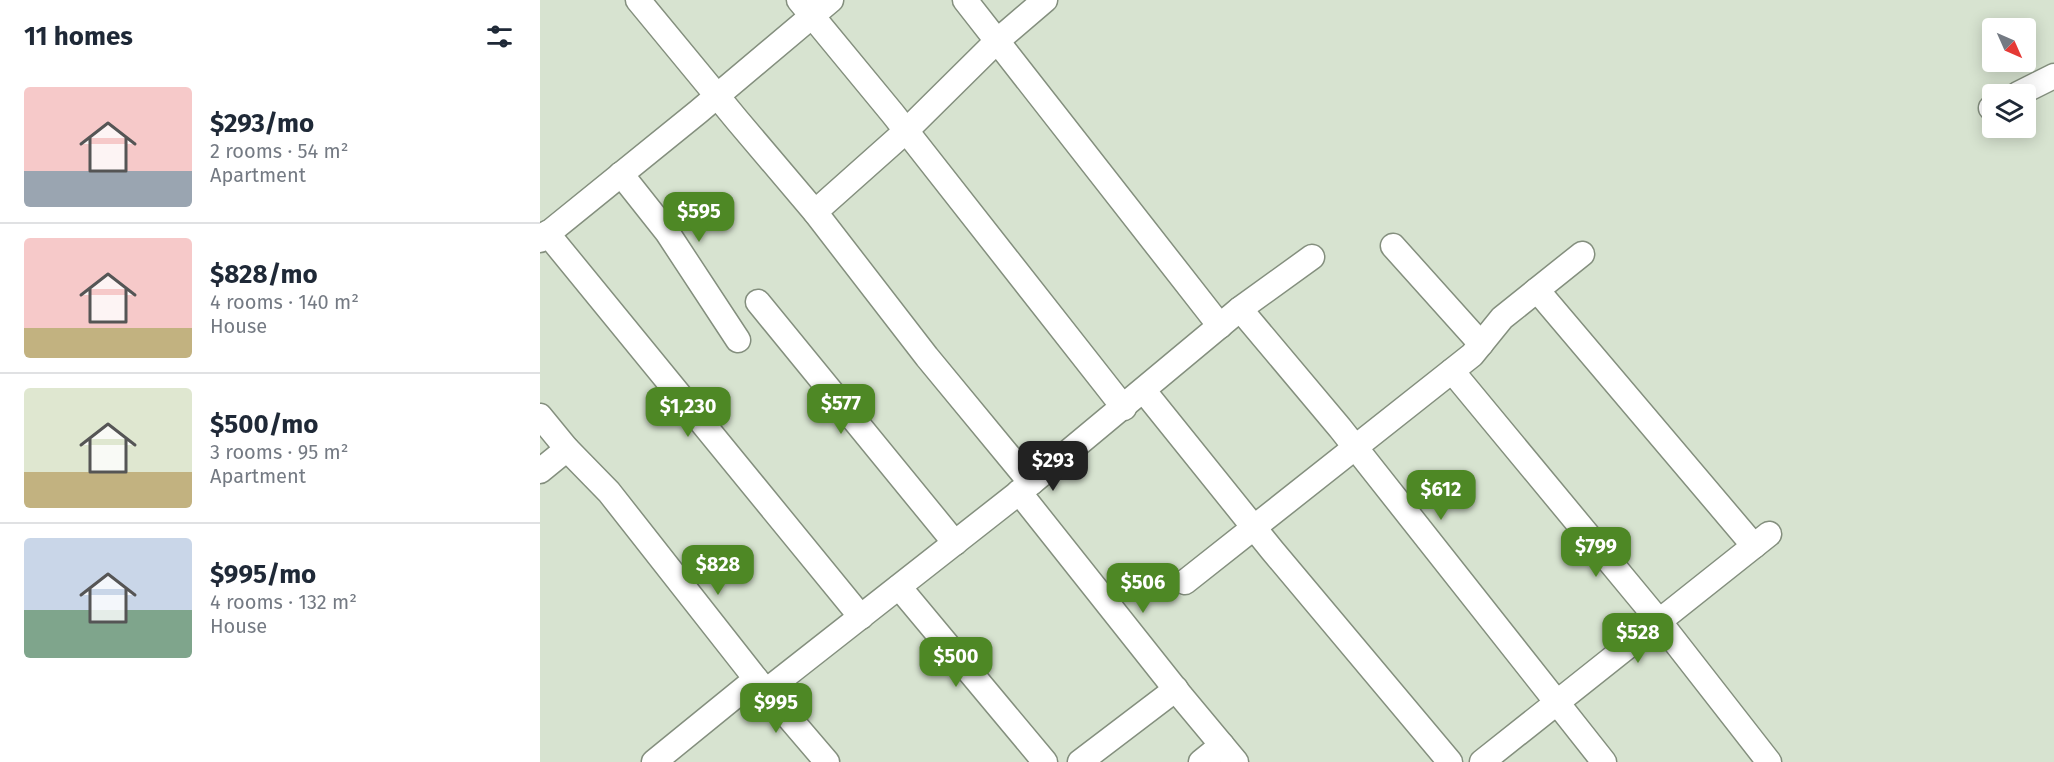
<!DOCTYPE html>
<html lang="en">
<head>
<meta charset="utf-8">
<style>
	:root { --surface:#fff; --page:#f2f2f3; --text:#1f2937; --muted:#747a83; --line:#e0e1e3; --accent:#4e8825 }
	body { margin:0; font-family:"Fira Sans",sans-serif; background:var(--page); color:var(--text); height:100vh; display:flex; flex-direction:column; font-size:22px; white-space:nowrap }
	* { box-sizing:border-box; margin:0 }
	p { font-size:20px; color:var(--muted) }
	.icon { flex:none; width:33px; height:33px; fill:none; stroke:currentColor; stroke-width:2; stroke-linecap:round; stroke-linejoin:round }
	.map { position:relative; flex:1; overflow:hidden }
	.drawer { display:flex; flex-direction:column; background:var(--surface); width:540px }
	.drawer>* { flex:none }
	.needle { width:39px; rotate:135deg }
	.controls { position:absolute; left:1442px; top:18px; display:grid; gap:12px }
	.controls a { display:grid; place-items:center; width:54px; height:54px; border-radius:6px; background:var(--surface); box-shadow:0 3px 15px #0003; font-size:30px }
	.price { position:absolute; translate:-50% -51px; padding:0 14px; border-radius:12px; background:var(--accent); color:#fff; font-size:20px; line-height:39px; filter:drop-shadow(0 2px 3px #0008) }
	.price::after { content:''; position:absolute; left:50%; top:36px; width:18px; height:14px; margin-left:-9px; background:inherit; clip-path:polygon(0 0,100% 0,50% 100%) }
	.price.selected { background:#222; color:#fff }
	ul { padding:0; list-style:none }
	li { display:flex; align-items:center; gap:18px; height:150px; padding:0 24px }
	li+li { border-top:2px solid var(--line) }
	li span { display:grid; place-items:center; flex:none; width:168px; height:120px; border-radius:6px; color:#555 }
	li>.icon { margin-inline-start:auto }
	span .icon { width:72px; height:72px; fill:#fffc; stroke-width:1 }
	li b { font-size:26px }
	h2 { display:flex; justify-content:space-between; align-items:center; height:72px; padding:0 24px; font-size:26px }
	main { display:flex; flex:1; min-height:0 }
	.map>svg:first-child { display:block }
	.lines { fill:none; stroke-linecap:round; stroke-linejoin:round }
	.minor-casing { stroke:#848f7e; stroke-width:27 }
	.minor { stroke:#fff; stroke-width:24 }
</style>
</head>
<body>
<main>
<section class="drawer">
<h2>11 homes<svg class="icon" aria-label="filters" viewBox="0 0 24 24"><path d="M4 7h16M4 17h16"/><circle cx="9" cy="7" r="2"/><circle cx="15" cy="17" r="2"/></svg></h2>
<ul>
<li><span style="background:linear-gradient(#f6c9c9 70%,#9aa5b1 0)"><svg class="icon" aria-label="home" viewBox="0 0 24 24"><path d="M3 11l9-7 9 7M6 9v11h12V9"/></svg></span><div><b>$293/mo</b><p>2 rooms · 54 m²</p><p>Apartment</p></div></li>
<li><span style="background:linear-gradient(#f6c9c9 75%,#c2b280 0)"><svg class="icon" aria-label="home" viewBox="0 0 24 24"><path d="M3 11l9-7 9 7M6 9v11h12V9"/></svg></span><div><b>$828/mo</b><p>4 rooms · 140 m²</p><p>House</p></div></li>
<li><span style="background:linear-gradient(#dfe7d0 70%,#c2b280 0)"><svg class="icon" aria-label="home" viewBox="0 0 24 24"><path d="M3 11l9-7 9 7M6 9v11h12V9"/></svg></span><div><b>$500/mo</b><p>3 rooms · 95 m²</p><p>Apartment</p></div></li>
<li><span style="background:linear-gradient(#c9d6e8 60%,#7fa58c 0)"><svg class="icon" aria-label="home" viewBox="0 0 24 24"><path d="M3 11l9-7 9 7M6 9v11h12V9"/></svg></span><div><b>$995/mo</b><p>4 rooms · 132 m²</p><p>House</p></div></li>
</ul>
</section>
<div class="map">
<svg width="1514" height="762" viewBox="0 0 1514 762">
	<rect width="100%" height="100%" fill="#d7e3d0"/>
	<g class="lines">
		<g class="minor-casing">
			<g id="minor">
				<polyline points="98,0 197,120 275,212 387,357 491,483"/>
				<polyline points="259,0 353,114 584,408"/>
				<polyline points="425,0 680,326"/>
				<polyline points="1478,94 1514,76"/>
				<polyline points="1451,108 1452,107"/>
				<polyline points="81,174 127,232 198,340"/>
				<polyline points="275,212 366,131 457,41 505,0"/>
				<polyline points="7,233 321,617"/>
				<polyline points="0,240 158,112 291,0"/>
				<polyline points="853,246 941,344"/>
				<polyline points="997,290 1214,546"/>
				<polyline points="218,302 415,543"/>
				<polyline points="700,309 800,428 1064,762"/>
				<polyline points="912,371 1119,621 1229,762"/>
				<polyline points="604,391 732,550 910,762"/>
				<polyline points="0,416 27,449 69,492 216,679 114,762"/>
				<polyline points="0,471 27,449"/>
				<polyline points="479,492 641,696 696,762"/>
				<polyline points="645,582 932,355 962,318 1042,254"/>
				<polyline points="359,587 505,762"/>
				<polyline points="216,679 287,762"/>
				<polyline points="226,691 491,483 700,309 772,257"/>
				<polyline points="540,762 636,689"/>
				<polyline points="661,762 682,745"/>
				<polyline points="942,762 1229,534"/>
			</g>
		</g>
		<use href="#minor" class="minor"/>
	</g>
</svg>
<div class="controls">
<a><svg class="needle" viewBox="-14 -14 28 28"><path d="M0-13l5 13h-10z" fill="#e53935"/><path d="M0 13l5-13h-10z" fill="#747a83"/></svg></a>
<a><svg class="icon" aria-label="layers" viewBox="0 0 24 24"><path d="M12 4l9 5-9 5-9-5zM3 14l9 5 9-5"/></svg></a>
</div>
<b class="price" style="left:159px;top:243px">$595</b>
<b class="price" style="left:301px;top:435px">$577</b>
<b class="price" style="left:148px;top:438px">$1,230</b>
<b class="price selected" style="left:513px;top:492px">$293</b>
<b class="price" style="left:901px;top:521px">$612</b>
<b class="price" style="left:1056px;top:578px">$799</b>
<b class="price" style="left:178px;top:596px">$828</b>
<b class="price" style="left:603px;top:614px">$506</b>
<b class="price" style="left:1098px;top:664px">$528</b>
<b class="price" style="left:416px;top:688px">$500</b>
<b class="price" style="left:236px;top:734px">$995</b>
</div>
</main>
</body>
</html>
